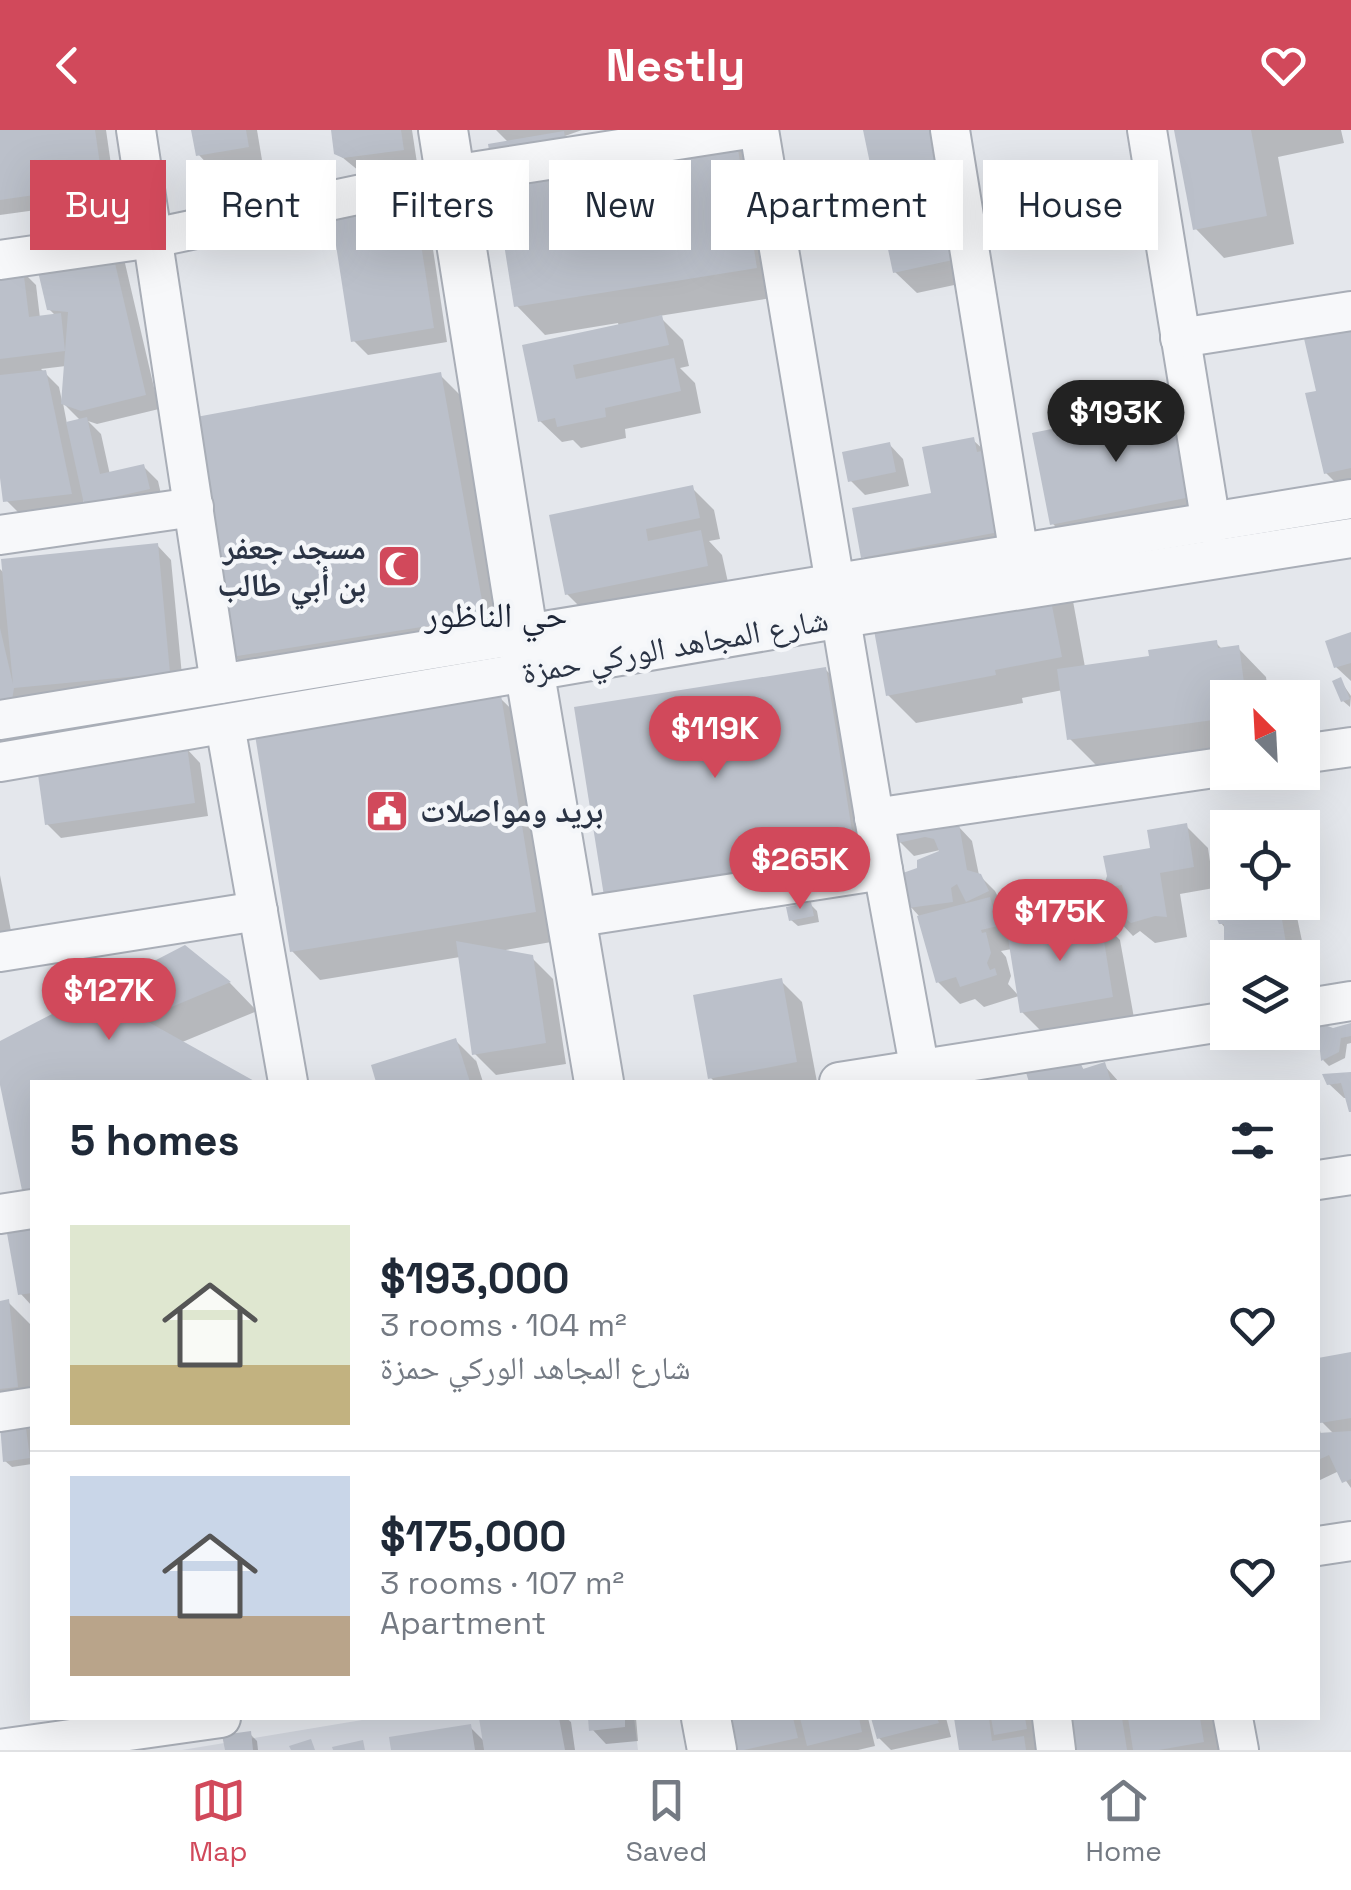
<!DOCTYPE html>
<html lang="en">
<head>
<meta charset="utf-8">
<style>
	:root { --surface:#fff; --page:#f2f2f3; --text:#1f2937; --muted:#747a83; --line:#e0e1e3; --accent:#d1495b }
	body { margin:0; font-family:"Space Grotesk","Noto Naskh Arabic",sans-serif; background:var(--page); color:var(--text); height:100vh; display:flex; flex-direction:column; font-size:38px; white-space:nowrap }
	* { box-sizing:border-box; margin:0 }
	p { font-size:32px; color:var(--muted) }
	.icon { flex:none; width:55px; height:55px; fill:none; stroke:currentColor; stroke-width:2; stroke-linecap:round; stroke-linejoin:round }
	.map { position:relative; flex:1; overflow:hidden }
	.details { position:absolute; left:30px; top:950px; width:1290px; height:640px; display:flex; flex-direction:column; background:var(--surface); border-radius:0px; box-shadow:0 10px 40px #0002 }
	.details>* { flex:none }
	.hud { position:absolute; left:30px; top:30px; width:1292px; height:90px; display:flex; gap:20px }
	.needle { width:65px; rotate:336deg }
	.fabs { position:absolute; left:1210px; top:550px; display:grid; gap:20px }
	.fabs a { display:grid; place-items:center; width:110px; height:110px; border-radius:0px; background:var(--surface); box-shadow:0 10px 40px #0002; font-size:50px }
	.price { position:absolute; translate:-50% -85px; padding:0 22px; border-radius:35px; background:var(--accent); color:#fff; font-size:32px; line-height:65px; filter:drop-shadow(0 2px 5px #0008) }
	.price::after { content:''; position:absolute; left:50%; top:60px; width:30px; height:22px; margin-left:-15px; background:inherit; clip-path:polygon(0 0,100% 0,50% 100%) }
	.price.on { background:#222; color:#fff }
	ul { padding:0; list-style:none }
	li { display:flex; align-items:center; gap:30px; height:250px; padding:0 40px }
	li+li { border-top:2px solid var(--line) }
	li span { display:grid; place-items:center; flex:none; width:280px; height:200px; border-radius:0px; color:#555 }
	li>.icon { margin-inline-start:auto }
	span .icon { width:120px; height:120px; fill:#fffc; stroke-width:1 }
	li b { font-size:42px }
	h2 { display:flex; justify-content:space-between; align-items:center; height:120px; padding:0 40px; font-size:42px }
	.chip { padding:0 35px; border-radius:0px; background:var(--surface); box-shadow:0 10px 40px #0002; font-size:35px; line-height:90px }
	.chip.on { background:var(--accent); color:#fff }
	header { display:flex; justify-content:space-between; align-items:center; height:130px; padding:0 40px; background:var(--accent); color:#fff; font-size:45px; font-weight:800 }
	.tab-bar { display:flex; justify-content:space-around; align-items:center; height:140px; border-top:2px solid var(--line); background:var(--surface); font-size:28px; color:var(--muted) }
	.tab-bar a { display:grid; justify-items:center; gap:5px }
	.tab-bar .on { color:var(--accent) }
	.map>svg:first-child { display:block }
	.built { fill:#d2d6de }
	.shadow { fill:#0003; fill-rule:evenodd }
	.building { fill:#bbc0ca }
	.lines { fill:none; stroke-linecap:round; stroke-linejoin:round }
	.minor-casing { stroke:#a9aeb7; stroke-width:42 }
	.tertiary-casing { stroke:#a9aeb7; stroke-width:52 }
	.minor { stroke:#f7f8fa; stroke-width:38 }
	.tertiary { stroke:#f7f8fa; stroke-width:48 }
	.labels { text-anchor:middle; stroke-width:9; stroke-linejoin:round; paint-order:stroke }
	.poi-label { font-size:32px; font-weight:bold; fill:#2b3445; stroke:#f4f6f9; text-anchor:end }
	.street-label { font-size:32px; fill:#2b3445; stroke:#f4f6f9 }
	.neighbourhood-label { font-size:35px; fill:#1d2536; stroke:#f4f6f9 }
</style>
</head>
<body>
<header><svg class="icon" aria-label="back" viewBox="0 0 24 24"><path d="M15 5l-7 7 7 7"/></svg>Nestly<svg class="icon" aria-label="heart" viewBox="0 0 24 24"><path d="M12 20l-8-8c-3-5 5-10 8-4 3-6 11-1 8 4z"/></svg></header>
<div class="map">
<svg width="1351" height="1620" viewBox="0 0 1351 1620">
	<rect width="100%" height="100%" fill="#e4e7ec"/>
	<polygon class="built" points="374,1588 634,1588 638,1620 182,1620"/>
	<g class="shadow">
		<polygon points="0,0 106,0 116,69 0,85"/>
		<polygon points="194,0 257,0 262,30 212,39 198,24"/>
		<polygon points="334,0 412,0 417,33 359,41 337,23"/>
		<polygon points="496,0 582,0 565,6 591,32 598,70 634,64 646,24 674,53 675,58 683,57 735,10 763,38 784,166 659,186 683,210 689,236 680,238 695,253 701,283 625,299 626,308 581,318 573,310 562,312 540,291 525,217 619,197 618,193 545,205 517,176 509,13"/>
		<polygon points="865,0 982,149 917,163 895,142"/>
		<polygon points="1177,0 1341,0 1344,13 1278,27 1294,114 1224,128 1196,99"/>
		<polygon points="413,72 428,86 447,212 368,225 353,210"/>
		<path d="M 121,116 L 159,279 L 97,294 L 88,291 L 101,304 L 110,345 L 144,337 L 158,351 L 163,373 L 100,387 L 83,370 L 85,377 L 20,384 L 6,370 L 0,333 L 0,143 L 22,141 L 36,155 L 40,188 L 56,186 L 49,179 ZM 66,236 L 62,271 L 59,257 L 41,239 ZM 63,273 L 81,291 L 67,294 Z"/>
		<polygon points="1351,182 1351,368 1326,343 1319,263"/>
		<polygon points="440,245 468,273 512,515 262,554 233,525"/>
		<polygon points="1164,279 1176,291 1228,393 1081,422 1053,394"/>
		<polygon points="973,310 986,322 1035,421 885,449 864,427 934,365"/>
		<polygon points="889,314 903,329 909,356 865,365 851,351"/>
		<polygon points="692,358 714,380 720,409 709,411 722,425 729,457 589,486 567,464"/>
		<polygon points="157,415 171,430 183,556 0,588 0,439 5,444"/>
		<polygon points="1045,442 1073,471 1085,537 1152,528 1216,513 1223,520 1238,518 1266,547 1269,568 1228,568 1228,620 1098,637 1070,609 1063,560 1022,568 1023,573 916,593 888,565"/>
		<polygon points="1351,505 1351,551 1336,537"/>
		<polygon points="825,539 854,568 883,754 635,793"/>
		<polygon points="1340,550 1351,566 1350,577 1343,571"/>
		<polygon points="500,568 529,596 563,810 500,821 531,827 553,849 566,934 496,945 475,924 460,827 320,850 292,821"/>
		<polygon points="186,618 200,633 208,686 61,708 47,694"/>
		<polygon points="958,696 972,711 979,745 995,761 1002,775 997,778 1011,792 1014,804 1099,789 1120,810 1134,888 1044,904 1022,882 1012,819 1001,821 1006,827 1011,846 1008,854 1019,866 984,877 975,869 960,874 938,852 919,786 910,776 920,740 941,723 940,720 914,726 897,709"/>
		<polygon points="1186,696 1208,718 1214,758 1180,764 1187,807 1155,813 1140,801 1133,806 1113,785 1110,772 1119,770 1106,757"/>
		<polygon points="0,745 13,811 0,814"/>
		<polygon points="1228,772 1285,772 1297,787 1307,835 1302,846 1302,828 1228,829 1226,799 1221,793"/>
		<polygon points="810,774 817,781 819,792 798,796 791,790"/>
		<polygon points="185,818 230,853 257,881 180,913 250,952 32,952 32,1072 0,942 0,913"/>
		<polygon points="781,851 802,872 817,952 715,952 711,948"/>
		<polygon points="1351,895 1351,913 1347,914 1345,928 1329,936 1323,930 1333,900"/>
		<polygon points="455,910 476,931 475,927 483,952 379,952 374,936"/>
		<polygon points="1024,929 1081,936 1085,941 1104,935 1119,952 1032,952"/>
		<polygon points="1351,944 1351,981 1348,968 1344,968 1329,954"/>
		<polygon points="32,1090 32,1176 21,1164"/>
		<polygon points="8,1172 30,1194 32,1279 0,1282 0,1173"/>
		<polygon points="1351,1225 1351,1358 1339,1341 1318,1351 1318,1291 1321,1305 1334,1304 1322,1292 1318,1230"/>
		<polygon points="25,1294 31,1300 32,1334 12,1337 5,1331"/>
		<polygon points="499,1588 566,1588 571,1592 575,1620 394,1620 470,1597 485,1612 482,1590"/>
		<polygon points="591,1588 636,1588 638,1611 606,1614 592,1599"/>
		<polygon points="725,1588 868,1588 875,1616 858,1620 732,1620"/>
		<polygon points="873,1588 946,1588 951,1607 891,1620 879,1608"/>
		<polygon points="957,1588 1041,1588 1047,1620 962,1620"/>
		<polygon points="1059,1588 1217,1588 1222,1620 1064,1620"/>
		<polygon points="250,1604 257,1611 258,1620 227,1620"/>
	</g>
	<g class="building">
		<polygon points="0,0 95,0 103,55 0,70"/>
		<polygon points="191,0 246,0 249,17 196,26"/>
		<polygon points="331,0 401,0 404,20 343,28 334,24"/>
		<polygon points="863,0 939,0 962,128 893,143"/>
		<polygon points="1174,0 1251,0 1267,86 1193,100"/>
		<polygon points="564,1 575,71 631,62 625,25 647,22 652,60 680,55 674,17 736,7 757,138 514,177 488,14"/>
		<polygon points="414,69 434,198 351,212 331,83"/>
		<polygon points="107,99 146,265 81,281 61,274 68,182 47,180 32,116"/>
		<polygon points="23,138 29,187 61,183 65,221 0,229 0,141"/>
		<polygon points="1351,180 1351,338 1324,344 1305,263 1316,261 1300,191"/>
		<polygon points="662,185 669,215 573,235 576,249 674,228 681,261 605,278 606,287 557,297 555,288 538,292 522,215"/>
		<polygon points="46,240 72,364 3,372 0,348 0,245"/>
		<polygon points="441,242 485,487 231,527 196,287"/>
		<polygon points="1165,276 1168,290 1186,286 1201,365 1050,395 1032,303"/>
		<polygon points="87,287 100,344 144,334 150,359 84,374 66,292"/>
		<polygon points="974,307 977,322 1000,317 1015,399 861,428 852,378 931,363 922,317"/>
		<polygon points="890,312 896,342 848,352 842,322"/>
		<polygon points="693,355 700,388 646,399 648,411 701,400 708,436 565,465 549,385"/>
		<polygon points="158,413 170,543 14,558 12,570 0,572 0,498 13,554 1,429"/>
		<polygon points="1045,440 1062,527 995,540 996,545 886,566 869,473"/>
		<polygon points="1351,502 1351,533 1334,538 1325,511"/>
		<polygon points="1217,510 1218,518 1239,515 1246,568 1228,568 1228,588 1067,610 1057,539 1149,526 1148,520"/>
		<polygon points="826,537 856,726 604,766 574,577"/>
		<polygon points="1341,547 1350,569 1341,572 1332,551"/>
		<polygon points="501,565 536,782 290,822 255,605"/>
		<polygon points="187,616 195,673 45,695 36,630"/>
		<polygon points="936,690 959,694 967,740 981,744 989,761 966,772 957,754 951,758 953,772 908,778 900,744 917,738 917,730 939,721 934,709 925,707 898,713 893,708"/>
		<polygon points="1187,693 1194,737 1160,743 1167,787 1155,786 1131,793 1116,781 1110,787 1107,770 1124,766 1122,755 1103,758 1107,746 1103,726 1150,718 1147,700"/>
		<polygon points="1228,750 1228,772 1279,772 1286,813 1280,828 1224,828 1224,794 1219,794 1213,780 1218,776 1215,762"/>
		<polygon points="990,767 998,796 981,800 982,803 986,802 991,823 987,833 990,840 995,838 997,845 960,857 956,847 936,853 917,786"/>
		<polygon points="811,772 814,786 789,791 786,777"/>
		<polygon points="1100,786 1113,867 1020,883 1007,802"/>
		<polygon points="456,811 533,825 546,913 472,925"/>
		<polygon points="185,815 231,852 143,889 256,952 32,952 32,1063 23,1065 0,955 0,911"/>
		<polygon points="782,848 797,932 708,949 693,865"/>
		<polygon points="1317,892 1333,898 1351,893 1351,906 1341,908 1339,922 1321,931"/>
		<polygon points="456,908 470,952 376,952 371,935"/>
		<polygon points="1021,927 1073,931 1075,936 1081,934 1083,939 1105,932 1111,952 1029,952"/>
		<polygon points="1351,942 1351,982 1349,982 1341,953 1327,955 1322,944"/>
		<polygon points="32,1087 32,1163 18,1165 5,1092"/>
		<polygon points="9,1169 18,1257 0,1259 0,1171"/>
		<polygon points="1351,1222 1351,1288 1320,1293 1318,1228"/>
		<polygon points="25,1291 30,1328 3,1332 0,1295"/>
		<polygon points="1351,1301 1351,1349 1342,1353 1329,1325 1318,1330 1318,1303"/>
		<polygon points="479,1588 559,1588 565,1620 484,1620"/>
		<polygon points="588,1588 625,1588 625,1597 589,1601"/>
		<polygon points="722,1588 793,1588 798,1608 744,1620 730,1620"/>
		<polygon points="800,1588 859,1588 862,1602 807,1616"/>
		<polygon points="871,1588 937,1588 939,1593 877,1609"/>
		<polygon points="954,1588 989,1588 992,1611 1024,1606 1026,1620 959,1620"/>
		<polygon points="991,1588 1025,1588 1027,1599 994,1605"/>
		<polygon points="1057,1588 1122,1588 1127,1620 1062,1620"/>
		<polygon points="1128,1588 1200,1588 1204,1612 1159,1620 1133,1620"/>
		<polygon points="471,1594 475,1620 391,1620 389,1607"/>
		<polygon points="251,1601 253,1620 225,1620 222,1605"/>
		<polygon points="311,1609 315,1620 291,1620 289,1616"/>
		<polygon points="363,1610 365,1620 333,1620 332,1617"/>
	</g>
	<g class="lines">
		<g class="minor-casing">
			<g id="minor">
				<polyline points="136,0 220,554"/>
				<polyline points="759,0 883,740 920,941"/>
				<polyline points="950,0 1019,425"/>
				<polyline points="1147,0 1211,394"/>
				<polyline points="0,130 153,108 452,45 742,0"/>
				<polyline points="1180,208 1351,181"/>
				<polyline points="0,405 194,377"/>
				<polyline points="0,590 1351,369"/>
				<polyline points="225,595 288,952"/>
				<polyline points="1302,624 1351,617"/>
				<polyline points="0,632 842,488 1351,408"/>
				<polyline points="874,688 1228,636"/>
				<polyline points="572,788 883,740"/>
				<polyline points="0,822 258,781"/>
				<polyline points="1302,879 1351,871"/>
				<polyline points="839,952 1228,891"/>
				<polyline points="1318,1050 1351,1045"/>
				<polyline points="0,1084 32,1079"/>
				<polyline points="0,1282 32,1277"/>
				<polyline points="1318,1416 1351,1411"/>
				<polyline points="1052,1588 1056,1620"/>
				<polyline points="1233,1588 1239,1620"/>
				<polyline points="0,1619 221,1588"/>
			</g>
		</g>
		<g class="tertiary-casing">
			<g id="tertiary">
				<polyline points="443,0 523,503 599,952"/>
				<polyline points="706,1588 712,1620"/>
			</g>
		</g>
		<use href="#minor" class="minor"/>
		<use href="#tertiary" class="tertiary"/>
	</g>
	<defs>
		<g id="mosque-square" transform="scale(2.25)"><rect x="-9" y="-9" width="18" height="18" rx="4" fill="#d1495b" stroke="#f4f6f9"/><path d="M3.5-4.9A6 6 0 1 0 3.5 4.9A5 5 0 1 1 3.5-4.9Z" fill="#fff"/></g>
		<g id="civic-square" transform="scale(2.25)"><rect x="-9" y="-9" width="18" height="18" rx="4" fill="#d1495b" stroke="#f4f6f9"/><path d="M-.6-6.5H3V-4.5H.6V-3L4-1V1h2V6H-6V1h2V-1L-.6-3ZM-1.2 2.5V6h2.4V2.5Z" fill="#fff"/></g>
	</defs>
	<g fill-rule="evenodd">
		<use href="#mosque-square" x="399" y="436"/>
		<use href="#civic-square" x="387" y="681"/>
	</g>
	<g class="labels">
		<g class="poi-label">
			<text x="366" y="429">مسجد جعفر<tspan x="366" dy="37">بن أبي طالب</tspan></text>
			<text x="420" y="692" text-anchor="start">بريد ومواصلات</text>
		</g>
		<g class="street-label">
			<text transform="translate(675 516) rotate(-10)" y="11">شارع المجاهد الوركي حمزة</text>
		</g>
		<g class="neighbourhood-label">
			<text x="496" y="497">حي الناظور</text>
		</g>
	</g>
</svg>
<div class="fabs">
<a><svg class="needle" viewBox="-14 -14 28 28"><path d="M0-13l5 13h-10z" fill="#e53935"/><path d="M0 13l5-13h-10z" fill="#747a83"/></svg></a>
<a><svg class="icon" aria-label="locate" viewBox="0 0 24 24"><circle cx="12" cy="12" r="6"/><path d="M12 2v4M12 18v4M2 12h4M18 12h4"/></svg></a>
<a><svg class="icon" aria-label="layers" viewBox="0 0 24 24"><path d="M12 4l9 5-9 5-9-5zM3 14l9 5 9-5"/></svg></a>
</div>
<b class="price on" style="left:1116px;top:335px">$193K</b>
<b class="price" style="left:715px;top:651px">$119K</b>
<b class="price" style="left:800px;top:782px">$265K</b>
<b class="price" style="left:1060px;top:834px">$175K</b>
<b class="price" style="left:109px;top:913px">$127K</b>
<div class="hud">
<a class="chip on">Buy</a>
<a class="chip">Rent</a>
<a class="chip">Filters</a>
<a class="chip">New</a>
<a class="chip">Apartment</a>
<a class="chip">House</a>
</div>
<section class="details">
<h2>5 homes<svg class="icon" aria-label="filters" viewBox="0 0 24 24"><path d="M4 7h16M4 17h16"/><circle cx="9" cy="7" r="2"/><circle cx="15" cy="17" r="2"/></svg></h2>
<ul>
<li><span style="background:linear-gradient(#dfe7d0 70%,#c2b280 0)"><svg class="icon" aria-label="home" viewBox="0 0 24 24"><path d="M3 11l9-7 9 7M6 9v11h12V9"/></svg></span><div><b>$193,000</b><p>3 rooms · 104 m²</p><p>شارع المجاهد الوركي حمزة</p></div><svg class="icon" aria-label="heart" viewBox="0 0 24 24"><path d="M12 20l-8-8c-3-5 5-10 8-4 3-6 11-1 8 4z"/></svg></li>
<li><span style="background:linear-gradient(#c9d6e8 70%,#b9a48a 0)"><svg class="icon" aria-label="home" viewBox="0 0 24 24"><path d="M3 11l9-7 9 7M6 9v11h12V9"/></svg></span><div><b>$175,000</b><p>3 rooms · 107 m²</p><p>Apartment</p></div><svg class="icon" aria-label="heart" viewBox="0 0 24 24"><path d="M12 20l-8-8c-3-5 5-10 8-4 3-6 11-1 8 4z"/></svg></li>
</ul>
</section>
</div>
<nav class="tab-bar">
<a class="on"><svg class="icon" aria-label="map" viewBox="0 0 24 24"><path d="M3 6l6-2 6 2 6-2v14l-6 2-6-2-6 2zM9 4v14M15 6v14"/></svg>Map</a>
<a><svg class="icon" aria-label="saved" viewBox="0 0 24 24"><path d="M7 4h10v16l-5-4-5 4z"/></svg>Saved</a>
<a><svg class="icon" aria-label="home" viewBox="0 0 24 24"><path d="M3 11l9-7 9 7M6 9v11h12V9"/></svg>Home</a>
</nav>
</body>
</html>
